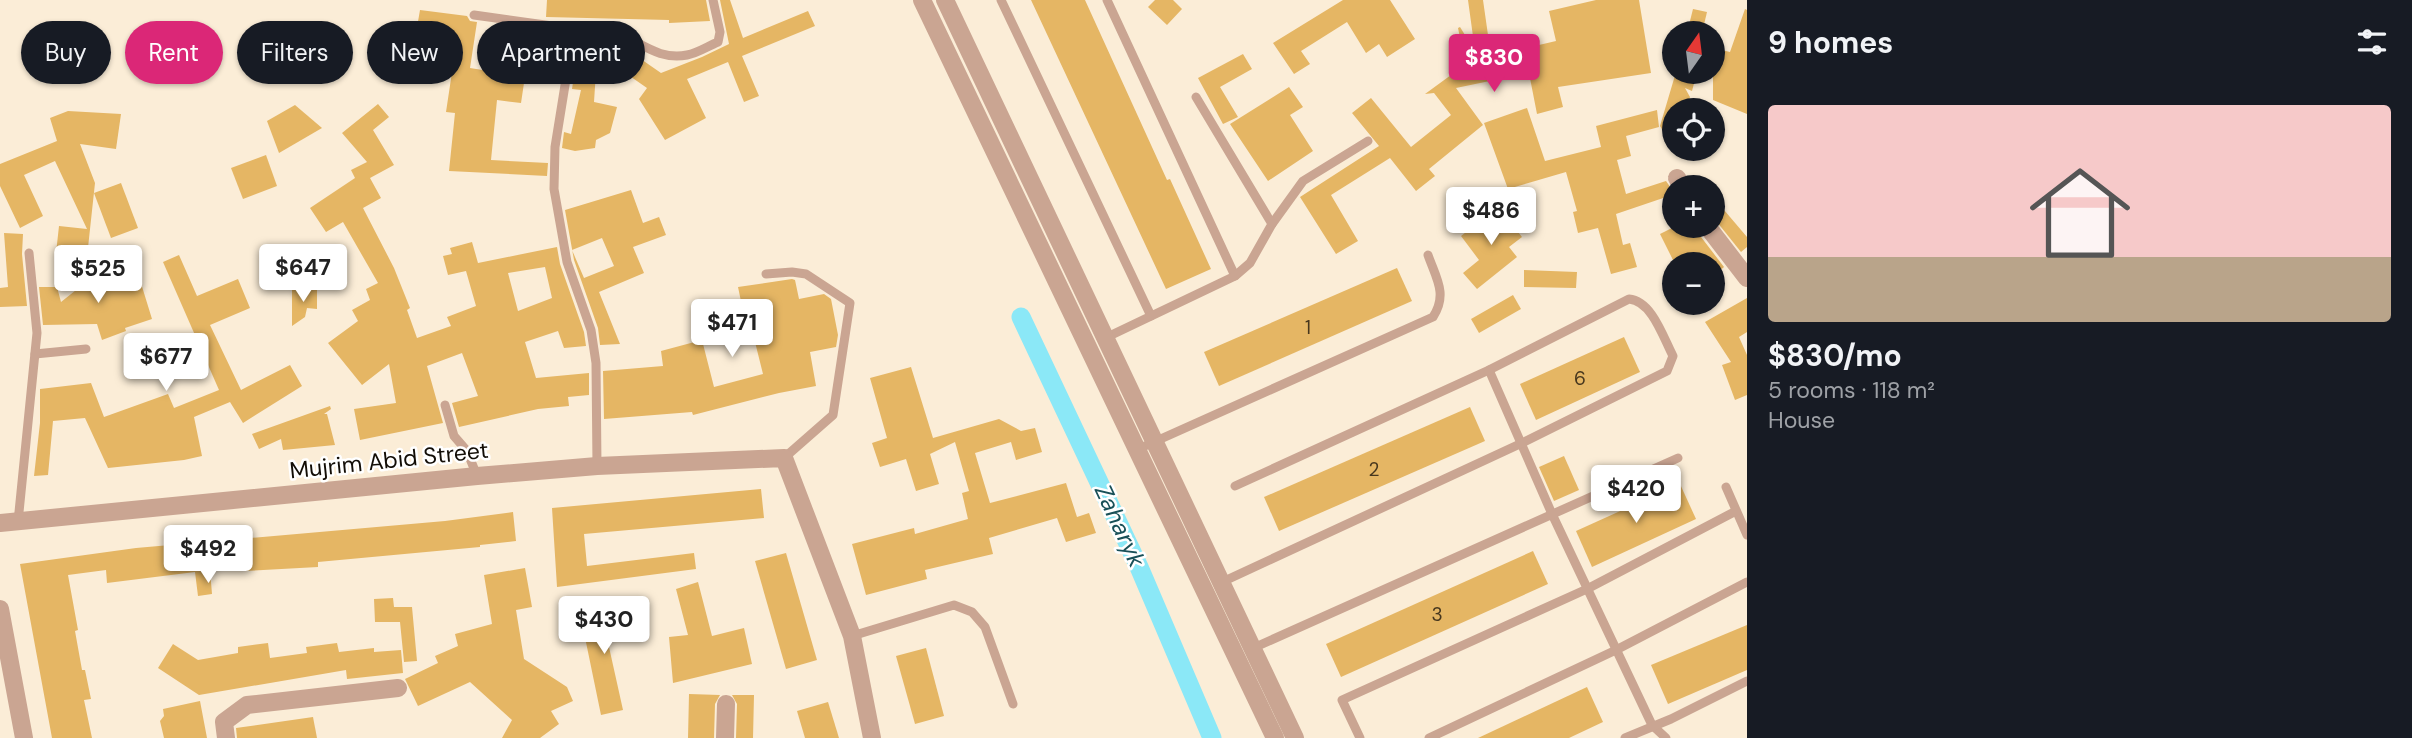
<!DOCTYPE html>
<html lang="en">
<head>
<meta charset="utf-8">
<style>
	:root { --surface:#171b24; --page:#242831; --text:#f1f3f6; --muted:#9ea1a6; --line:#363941; --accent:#db2777 }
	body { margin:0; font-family:"DM Sans",sans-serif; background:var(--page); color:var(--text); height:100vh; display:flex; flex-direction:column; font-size:26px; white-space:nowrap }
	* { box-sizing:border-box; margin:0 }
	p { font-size:23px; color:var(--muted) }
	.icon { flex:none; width:38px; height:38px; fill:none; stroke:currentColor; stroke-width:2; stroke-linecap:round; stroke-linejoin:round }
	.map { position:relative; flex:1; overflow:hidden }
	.details { display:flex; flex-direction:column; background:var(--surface); width:665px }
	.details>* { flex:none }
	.top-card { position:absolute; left:21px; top:21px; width:665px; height:63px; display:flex; gap:14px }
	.needle { width:46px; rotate:14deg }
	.buttons { position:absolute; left:1662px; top:21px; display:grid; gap:14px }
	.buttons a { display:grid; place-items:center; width:63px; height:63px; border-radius:50%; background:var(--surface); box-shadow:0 2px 5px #0004; font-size:35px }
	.price { position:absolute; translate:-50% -60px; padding:0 16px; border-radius:7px; background:#fff; color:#222; font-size:23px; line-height:46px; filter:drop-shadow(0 2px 4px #0008) }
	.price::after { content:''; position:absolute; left:50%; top:42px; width:21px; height:16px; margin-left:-10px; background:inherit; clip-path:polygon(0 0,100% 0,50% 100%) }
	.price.active { background:var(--accent); color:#fff }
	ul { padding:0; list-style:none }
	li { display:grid; align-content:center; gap:14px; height:371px; padding:0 21px }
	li+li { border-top:2px solid var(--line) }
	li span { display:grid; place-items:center; height:217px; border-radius:7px; color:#555 }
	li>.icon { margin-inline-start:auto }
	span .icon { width:126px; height:126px; fill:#fffc; stroke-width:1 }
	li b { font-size:30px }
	h2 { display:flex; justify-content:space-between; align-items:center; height:84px; padding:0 21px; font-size:30px }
	.pill { padding:0 24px; border-radius:32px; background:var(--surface); box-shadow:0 2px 5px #0004; font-size:24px; line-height:63px }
	.pill.active { background:var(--accent); color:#fff }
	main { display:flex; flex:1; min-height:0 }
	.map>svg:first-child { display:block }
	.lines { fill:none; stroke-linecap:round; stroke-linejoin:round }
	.canal { stroke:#8be8f7; stroke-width:19 }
	.building { fill:#e5b664; fill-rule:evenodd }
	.service { stroke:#caa592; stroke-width:9 }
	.minor { stroke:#caa592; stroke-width:18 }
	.labels { text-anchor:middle; stroke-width:5; stroke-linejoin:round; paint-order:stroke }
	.number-label { font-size:19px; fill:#47371e }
	.street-label { font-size:23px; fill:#120d06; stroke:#fff }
	.water-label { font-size:24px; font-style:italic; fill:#195058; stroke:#fff }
</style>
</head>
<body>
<main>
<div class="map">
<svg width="1747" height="738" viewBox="0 0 1747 738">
	<rect width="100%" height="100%" fill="#fbedd7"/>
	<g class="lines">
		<polyline class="canal" points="1021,317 1139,567 1212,738"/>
	</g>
	<g class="building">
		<polygon points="547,0 706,0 710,21 669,23 669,20 546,17"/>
		<polygon points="720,0 730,0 743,38 808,11 815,26 742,56 759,96 744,102 728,62 687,79 706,118 665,140 639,99 647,88 598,54 609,38 612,39 661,73 702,57 729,44"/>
		<polygon points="1031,0 1085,0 1167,180 1170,179 1211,269 1166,289"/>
		<polygon points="1155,0 1173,0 1182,9 1167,25 1148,7"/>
		<polygon points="1343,0 1390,0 1415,39 1387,57 1379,44 1366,53 1347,22 1301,51 1310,64 1294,74 1273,43"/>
		<polygon points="1468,0 1483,0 1491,56 1556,41 1549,11 1596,0 1639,0 1651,73 1558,87 1563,107 1537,114 1529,73 1456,88 1483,125 1429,169 1435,176 1416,191 1390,158 1331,195 1358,241 1336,254 1300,197 1379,146 1352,113 1371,98 1411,147 1451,115 1434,93 1425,94 1462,67 1460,63 1465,62 1458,28 1460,27 1475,51"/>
		<polygon points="1693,9 1707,12 1702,33 1687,33"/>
		<polygon points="1745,9 1747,10 1747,114 1713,100 1713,48 1730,52"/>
		<polygon points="420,10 467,16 470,21 477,22 470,68 507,74 512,45 562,53 561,68 527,63 521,103 497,100 491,160 548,163 547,176 449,171 455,113 446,112 457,39 416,33"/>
		<polygon points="1243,54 1252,69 1220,87 1238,117 1223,124 1198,78"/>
		<polygon points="589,55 597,56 594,102 617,107 610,133 596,140 595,148 575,151 562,148 564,132 571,134 581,90 572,89 577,56"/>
		<polygon points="1676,72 1697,72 1692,91 1685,88 1690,97 1686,110 1675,110 1675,151 1660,126"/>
		<polygon points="1289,87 1303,107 1290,115 1313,151 1268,181 1230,124"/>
		<path d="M 378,104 L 389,117 L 373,130 L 394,165 L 370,178 L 381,198 L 363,208 L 394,268 L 410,308 L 407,310 L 417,338 L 451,326 L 447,317 L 476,306 L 466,271 L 448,275 L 443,256 L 452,254 L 450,248 L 472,242 L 478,263 L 557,247 L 560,264 L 584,332 L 586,346 L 564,348 L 558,331 L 525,342 L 536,378 L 589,373 L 589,395 L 568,397 L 569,406 L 538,409 L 459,427 L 452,403 L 478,396 L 462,353 L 427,366 L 443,423 L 360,440 L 354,409 L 396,403 L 389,364 L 362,385 L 328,343 L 358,321 L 352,310 L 370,300 L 366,289 L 378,283 L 343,222 L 326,232 L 310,208 L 355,178 L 351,170 L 367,162 L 342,133 ZM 545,267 L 552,298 L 518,311 L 508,273 Z"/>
		<polygon points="295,105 322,128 279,153 267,121"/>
		<polygon points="1527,108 1545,161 1601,147 1596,126 1657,110 1659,127 1626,136 1631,156 1617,160 1626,194 1666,181 1675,194 1616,214 1623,245 1630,243 1637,267 1611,274 1598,228 1578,233 1573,212 1577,211 1566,172 1508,189 1484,123"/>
		<polygon points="68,111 121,114 116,149 80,144 95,183 87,257 56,253 59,226 87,229 55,161 24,175 43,216 20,228 0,186 0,164 57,141 50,118"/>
		<polygon points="266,155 277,186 243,199 231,168"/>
		<polygon points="121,183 138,228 111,238 94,193"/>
		<path d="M 631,190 L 643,223 L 659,217 L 666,235 L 633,247 L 644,273 L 599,292 L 620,344 L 600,345 L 598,328 L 574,260 L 565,210 ZM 602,238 L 614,266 L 584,278 L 572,250 Z"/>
		<polygon points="1713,197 1747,237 1747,247 1741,252 1713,217"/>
		<polygon points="1498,207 1522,237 1509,247 1517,257 1477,289 1463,273 1479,260 1461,236"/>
		<polygon points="1676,226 1696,226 1698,233 1724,267 1713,276 1713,264 1675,264 1660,234"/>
		<polygon points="4,233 23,234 22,254 27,306 0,307 0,288 8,287"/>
		<polygon points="179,255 197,296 238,279 250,308 210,325 241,390 290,365 302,386 243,423 230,402 194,417 202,456 184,460 108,468 85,418 53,421 48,475 34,476 40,423 40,389 91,383 104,417 168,394 174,408 219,390 163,262"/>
		<polygon points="110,263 121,286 140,280 152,319 125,328 126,331 102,340 97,324 43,325 39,287 57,287 61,302"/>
		<polygon points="1397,268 1412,301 1219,386 1204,352"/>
		<polygon points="1524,270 1577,272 1576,288 1524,287"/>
		<polygon points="792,279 795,280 799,299 824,294 831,299 838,335 836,347 810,352 816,386 779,393 693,415 692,412 604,419 603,371 663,366 661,351 702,340 714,387 763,374 747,310 743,311 738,287"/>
		<polygon points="292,290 317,290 317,309 307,308 305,317 292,326"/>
		<polygon points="1513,295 1521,309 1479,333 1471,319"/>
		<polygon points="1747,298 1747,332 1739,337 1747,355 1747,395 1735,400 1722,365 1731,362 1705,322"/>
		<polygon points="1624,337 1640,372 1536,420 1520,384"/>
		<polygon points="911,367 933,438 999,419 1021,431 1035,428 1042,452 1016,460 1011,442 975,453 990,503 1066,483 1077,517 1089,513 1096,533 1066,542 1057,518 989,538 993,554 925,570 927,579 866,595 852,544 914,528 915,534 968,519 962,493 969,491 955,442 930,454 939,484 916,491 906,459 880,467 872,443 887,438 870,378"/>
		<polygon points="330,406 331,409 324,414 327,414 335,445 283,450 281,439 259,449 252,434"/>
		<polygon points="1470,407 1485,441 1279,531 1264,497"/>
		<polygon points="1564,456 1579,490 1554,501 1539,467"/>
		<polygon points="1680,484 1696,519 1592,567 1576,531"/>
		<polygon points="761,489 764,518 584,534 587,566 694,553 696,569 557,587 552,508"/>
		<polygon points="513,512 516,541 480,545 480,547 318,562 318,567 245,571 245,567 210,570 212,594 198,596 195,572 107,583 106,570 68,575 78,630 75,631 82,670 85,670 91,699 84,700 92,738 52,738 20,564 136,548 445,521"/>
		<polygon points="1533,551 1548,584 1341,677 1326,644"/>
		<polygon points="786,553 817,660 786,669 755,561"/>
		<polygon points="525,568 532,607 516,610 524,659 567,687 573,701 551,711 559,724 540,738 502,738 512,720 470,682 418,706 405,679 438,663 435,656 458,646 455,634 492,624 484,575"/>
		<polygon points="698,582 712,636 744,628 752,664 673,683 669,637 688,635 676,589"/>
		<polygon points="393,598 394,607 412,607 417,661 404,662 400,622 375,622 374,599"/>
		<polygon points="616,607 628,630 607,638 623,710 601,715 581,618"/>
		<polygon points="1747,625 1747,670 1668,704 1651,665"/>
		<polygon points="268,643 270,658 307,653 306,647 337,643 339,652 374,648 374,652 401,650 403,673 347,679 346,670 199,695 158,668 173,644 198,660 238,653 238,647"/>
		<polygon points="926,648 944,716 915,724 896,656"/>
		<polygon points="1587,687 1603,722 1569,738 1478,738"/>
		<polygon points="689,694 720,695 715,704 714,738 688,738"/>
		<polygon points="732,695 754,695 753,738 736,738 737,704"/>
		<polygon points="200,701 207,738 164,738 160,721 164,716 163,709"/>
		<polygon points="828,702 839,738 805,738 797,711"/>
		<polygon points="313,717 317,738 237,738 236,728"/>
	</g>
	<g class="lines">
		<g class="service">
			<polyline points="1001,0 1151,316"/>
			<polyline points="1107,0 1235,276"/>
			<polyline points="474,15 581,30"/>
			<polyline points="1272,224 1303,181 1368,141"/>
			<polyline points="766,274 792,272 806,274 850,303 833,415 784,458"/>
			<polyline points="1103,339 1235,276 1250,263 1272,224 1196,97"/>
			<polyline points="35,354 86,349"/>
			<polyline points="1489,370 1552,514 1652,725 1666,738"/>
			<polyline points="445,405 454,436 467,451 477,476"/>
			<path d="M 1136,450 L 1433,317 C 1448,294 1436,278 1428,255"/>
			<path d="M 597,466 L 596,363 L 591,330 L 567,262 L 554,189 L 555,147 L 571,48 L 581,30 C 595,29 611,30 624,36 C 645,46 662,60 687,55 C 698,53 708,46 718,42 L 720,32 L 713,0"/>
			<polyline points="1726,487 1747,535"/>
			<polyline points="18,522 37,333 29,253"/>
			<path d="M 1220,583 L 1522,443 L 1667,371 L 1673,356 C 1663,337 1652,301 1629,299 L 1489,370 L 1235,486"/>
			<polyline points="852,636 954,605 972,612 985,627 1013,704"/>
			<polyline points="1251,649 1678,458"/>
			<polyline points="1360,738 1342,700 1587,589 1736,511"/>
			<polyline points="1429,738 1616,650 1747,582"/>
			<polyline points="1625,738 1671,719 1747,681"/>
		</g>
		<g class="minor">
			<polyline points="922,0 1275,738"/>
			<polyline points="945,0 1295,738"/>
			<polyline points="1677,178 1683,187"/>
			<polyline points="1707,226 1747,278"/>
			<polyline points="0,523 477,476 597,466 784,458 852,636 872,738"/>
			<polyline points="0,609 24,738"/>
			<polyline points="226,738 224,722 247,705 398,688"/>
			<polyline points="725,738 726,704"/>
		</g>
	</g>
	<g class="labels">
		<g class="number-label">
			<text x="1308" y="334">1</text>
			<text x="1580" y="385">6</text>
			<text x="1374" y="476">2</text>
			<text x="1437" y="621">3</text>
		</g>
		<g class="street-label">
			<text transform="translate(389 460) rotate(-6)" y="8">Mujrim Abid Street</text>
		</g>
		<g class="water-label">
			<text transform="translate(1120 526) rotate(65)" y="8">Zaharyk</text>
		</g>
	</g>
</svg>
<div class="buttons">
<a><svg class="needle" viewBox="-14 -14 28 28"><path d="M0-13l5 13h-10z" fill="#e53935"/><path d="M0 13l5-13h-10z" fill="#9ea1a6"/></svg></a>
<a><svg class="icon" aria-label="locate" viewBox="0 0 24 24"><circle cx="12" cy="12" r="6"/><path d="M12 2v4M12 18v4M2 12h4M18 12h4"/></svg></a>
<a>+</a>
<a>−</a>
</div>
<b class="price active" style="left:1494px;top:94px">$830</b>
<b class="price" style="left:1491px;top:247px">$486</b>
<b class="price" style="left:303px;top:304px">$647</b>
<b class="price" style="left:98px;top:305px">$525</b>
<b class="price" style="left:732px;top:359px">$471</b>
<b class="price" style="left:166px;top:393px">$677</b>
<b class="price" style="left:1636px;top:525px">$420</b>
<b class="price" style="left:208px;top:585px">$492</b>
<b class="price" style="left:604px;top:656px">$430</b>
<div class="top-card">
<a class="pill">Buy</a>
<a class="pill active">Rent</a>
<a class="pill">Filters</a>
<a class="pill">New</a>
<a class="pill">Apartment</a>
</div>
</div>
<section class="details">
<h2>9 homes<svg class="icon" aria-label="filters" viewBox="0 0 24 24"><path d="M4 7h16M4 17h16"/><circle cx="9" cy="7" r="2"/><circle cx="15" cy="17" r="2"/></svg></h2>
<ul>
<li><span style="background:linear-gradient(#f6c9c9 70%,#b9a48a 0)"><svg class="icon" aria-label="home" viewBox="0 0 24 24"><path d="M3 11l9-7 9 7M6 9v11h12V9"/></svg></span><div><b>$830/mo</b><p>5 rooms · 118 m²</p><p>House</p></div></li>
</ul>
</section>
</main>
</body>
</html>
